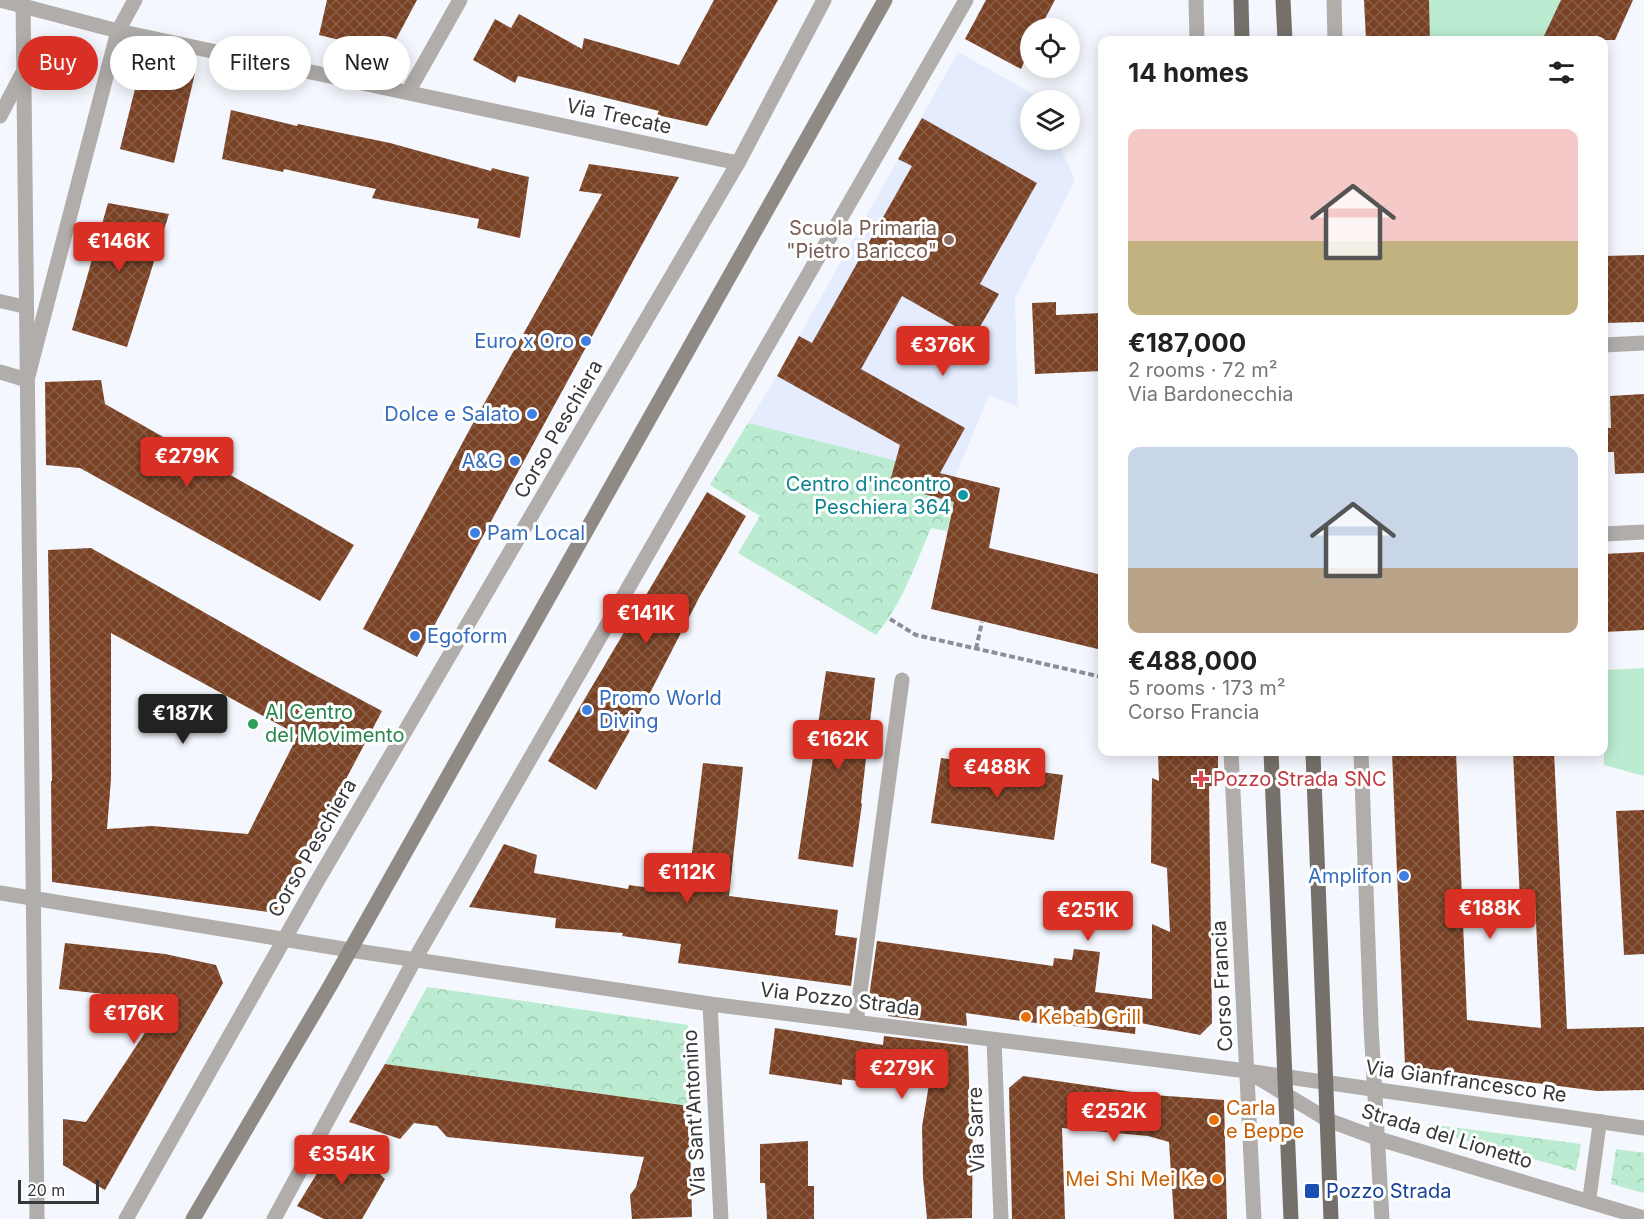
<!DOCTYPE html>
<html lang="en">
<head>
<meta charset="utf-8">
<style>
	:root { --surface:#fff; --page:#f2f2f2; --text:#222; --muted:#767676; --accent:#d93025 }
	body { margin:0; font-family:Inter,sans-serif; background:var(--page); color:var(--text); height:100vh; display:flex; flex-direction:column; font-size:22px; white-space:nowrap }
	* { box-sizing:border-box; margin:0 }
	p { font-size:20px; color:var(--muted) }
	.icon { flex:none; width:33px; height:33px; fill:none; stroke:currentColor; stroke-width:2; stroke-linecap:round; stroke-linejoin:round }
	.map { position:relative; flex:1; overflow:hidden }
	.side { position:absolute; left:1098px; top:36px; width:510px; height:720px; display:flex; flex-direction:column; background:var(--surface); border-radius:12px; box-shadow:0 3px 15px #0003 }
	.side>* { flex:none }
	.top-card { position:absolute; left:18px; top:36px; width:570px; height:54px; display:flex; gap:12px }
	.controls { position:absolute; left:1020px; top:18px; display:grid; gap:12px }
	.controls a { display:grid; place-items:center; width:60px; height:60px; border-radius:50%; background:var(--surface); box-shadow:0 3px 15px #0003; font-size:30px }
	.scale { position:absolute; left:18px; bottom:15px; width:81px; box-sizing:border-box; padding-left:6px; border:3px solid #35373a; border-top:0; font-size:16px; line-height:21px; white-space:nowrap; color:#35373a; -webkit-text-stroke:4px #fff; paint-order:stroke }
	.price { position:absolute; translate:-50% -51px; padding:0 14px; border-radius:6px; background:var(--accent); color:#fff; font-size:20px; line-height:39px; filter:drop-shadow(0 2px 3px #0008) }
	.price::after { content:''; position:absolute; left:50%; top:36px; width:18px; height:14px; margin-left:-9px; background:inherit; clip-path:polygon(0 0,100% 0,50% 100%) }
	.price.current { background:#222; color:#fff }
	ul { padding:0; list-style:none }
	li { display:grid; align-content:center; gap:12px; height:318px; padding:0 30px }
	li span { display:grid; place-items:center; height:186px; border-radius:12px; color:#555 }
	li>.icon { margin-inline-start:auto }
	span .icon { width:108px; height:108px; fill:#fffc; stroke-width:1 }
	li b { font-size:26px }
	h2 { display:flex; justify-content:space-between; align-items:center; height:72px; padding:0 30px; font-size:26px }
	.pill { padding:0 21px; border-radius:27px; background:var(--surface); box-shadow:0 3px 15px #0003; font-size:21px; line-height:54px }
	.pill.current { background:var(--accent); color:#fff }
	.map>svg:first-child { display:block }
	.built { fill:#e4ecfd }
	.green { fill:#bbecd1 }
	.park { fill:url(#park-crowns) }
	.building { fill:url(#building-cross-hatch); fill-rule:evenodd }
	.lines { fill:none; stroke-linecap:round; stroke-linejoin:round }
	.path { stroke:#8b8e92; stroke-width:4; stroke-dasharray:6 3; stroke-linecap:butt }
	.lane { stroke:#b1adaa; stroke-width:14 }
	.street { stroke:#b1adaa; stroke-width:15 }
	.secondary { stroke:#8f8a84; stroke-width:15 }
	.primary { stroke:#76706a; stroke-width:15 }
	.education-dot { fill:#8d6e63; stroke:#fff; stroke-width:2 }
	.shop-dot { fill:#3f7fe0; stroke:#fff; stroke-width:2 }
	.culture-dot { fill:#0f9aa8; stroke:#fff; stroke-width:2 }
	.leisure-dot { fill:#2e9e5b; stroke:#fff; stroke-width:2 }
	.health-dot { fill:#e0444e; stroke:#fff; stroke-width:2 }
	.food-dot { fill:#e8710a; stroke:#fff; stroke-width:2 }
	.transit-dot { fill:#1a4fb4; stroke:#fff; stroke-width:2 }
	.labels { text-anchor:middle; stroke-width:6; stroke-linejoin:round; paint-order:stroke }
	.street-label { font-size:20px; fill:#35373a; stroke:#fff }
	.education-label { font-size:20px; fill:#785e54; stroke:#fff; text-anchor:end }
	.shop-label { font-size:20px; fill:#366cbe; stroke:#fff; text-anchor:end }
	.culture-label { font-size:20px; fill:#0d838f; stroke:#fff; text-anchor:end }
	.leisure-label { font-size:20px; fill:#27864d; stroke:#fff; text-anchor:start }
	.health-label { font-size:20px; fill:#be3a42; stroke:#fff; text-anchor:start }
	.food-label { font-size:20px; fill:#c56008; stroke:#fff; text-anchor:start }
	.transit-label { font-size:20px; fill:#164399; stroke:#fff; text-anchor:start }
</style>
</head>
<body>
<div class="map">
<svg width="1644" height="1219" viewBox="0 0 1644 1219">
	<defs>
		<pattern id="park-crowns" width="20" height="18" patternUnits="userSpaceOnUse" patternTransform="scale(1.5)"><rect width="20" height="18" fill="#bbecd1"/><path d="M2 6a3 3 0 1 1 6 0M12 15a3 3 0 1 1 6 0" fill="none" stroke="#a1cbb4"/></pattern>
		<pattern id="building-cross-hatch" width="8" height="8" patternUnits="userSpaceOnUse" patternTransform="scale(1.5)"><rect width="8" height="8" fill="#7a4225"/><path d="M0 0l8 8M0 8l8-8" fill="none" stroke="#885c45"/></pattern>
	</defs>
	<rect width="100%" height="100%" fill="#f4f7fd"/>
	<polygon class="built" points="958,52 1037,96 1039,100 1030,100 1030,140 1057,140 1075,180 1015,299 1018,407 989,395 955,477 748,423 777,376"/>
	<g class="green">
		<polygon points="1429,0 1561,0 1542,40 1430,40"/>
		<polygon points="1644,668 1644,776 1604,765 1604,670"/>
	</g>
	<g class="park">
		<path d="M 748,423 L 896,461 L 890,485 L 954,502 L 947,531 L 931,528 C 915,565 902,604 876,635 L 738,553 L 760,516 L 710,485 Z"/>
		<polygon points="427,987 688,1025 689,1106 385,1064"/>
		<polygon points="1428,1124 1581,1144 1576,1171 1428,1130"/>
		<polygon points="1616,1149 1644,1153 1644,1193 1611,1184"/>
	</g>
	<g class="building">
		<polygon points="327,0 417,0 394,43 381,50 319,35"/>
		<polygon points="714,0 778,0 707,126 657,115 659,111 518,76 515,83 473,60 495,19 511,28 519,14 582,49 584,38 679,65"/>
		<polygon points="986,0 1055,0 1040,28 1030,28 1030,49 1021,69 965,39"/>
		<polygon points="1364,0 1429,0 1430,40 1366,40"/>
		<polygon points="1561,0 1633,0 1615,40 1542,40"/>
		<polygon points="142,61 195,73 174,163 120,149"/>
		<polygon points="231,110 297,126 298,124 390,143 491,171 492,168 529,177 520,238 477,228 479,219 372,198 376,189 284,169 283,172 222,159"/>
		<polygon points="922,118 1037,183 980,284 999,294 974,337 902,296 861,369 965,428 940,473 1000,488 989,548 1102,575 1102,650 931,609 954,502 889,485 900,445 777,376 799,336 812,343 912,166 898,159"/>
		<polygon points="589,164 679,177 417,657 363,629 472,425 602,194 579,191"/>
		<polygon points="108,203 169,214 127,347 72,330"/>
		<polygon points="1644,255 1644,322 1604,323 1604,256"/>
		<polygon points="1056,302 1056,315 1102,313 1102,371 1035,374 1032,303"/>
		<polygon points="101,380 105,404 354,545 320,601 80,468 46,465 45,382"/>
		<polygon points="1644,394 1644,473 1615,474 1614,452 1608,452 1607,428 1611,428 1610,396"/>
		<polygon points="707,492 746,516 700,596 636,720 596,790 548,761"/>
		<path d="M 91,548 L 309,672 L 382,711 L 275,913 L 52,882 L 51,781 L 52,781 L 48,550 ZM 111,633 L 298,735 L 248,834 L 152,826 L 107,829 L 111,779 Z"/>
		<polygon points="1644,552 1644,630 1604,632 1604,554"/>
		<polygon points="826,671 875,678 861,803 862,804 853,867 798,859"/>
		<polygon points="1158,752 1218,752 1218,787 1209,786 1212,1023 1200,1035 1136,1022 1135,1034 1058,1024 1057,1026 966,1013 967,1026 888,1016 891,1000 869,997 877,941 1053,966 1054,958 1072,960 1074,949 1100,952 1095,992 1152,999 1152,924 1170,932 1167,868 1151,863 1152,778 1159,781"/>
		<polygon points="1392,752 1456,752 1467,1020 1541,1028 1535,899 1520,900 1513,752 1554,752 1567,1029 1644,1027 1644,1090 1597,1091 1405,1066"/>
		<polygon points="941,758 1063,775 1054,840 931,823"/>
		<polygon points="703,763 743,767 729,896 838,910 835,935 857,938 851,986 678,963 681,944 622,936 623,933 555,928 556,918 469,907 504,844 537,855 534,873 628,889 629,885 687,893"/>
		<polygon points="1644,810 1644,954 1624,955 1616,811"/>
		<polygon points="65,943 165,954 216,965 223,983 105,1190 63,1165 63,1119 86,1122 166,1001 59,989"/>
		<polygon points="775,1028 883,1045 884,1036 968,1046 970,1120 973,1118 972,1218 927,1219 923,1177 922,1127 929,1084 868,1079 867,1082 842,1079 842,1085 769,1074"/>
		<polygon points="385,1064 689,1106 692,1217 632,1219 630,1195 636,1187 644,1157 447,1137 437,1126 414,1123 400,1139 349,1122"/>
		<polygon points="1023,1076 1153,1095 1224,1100 1227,1219 1174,1219 1169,1142 1148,1136 1062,1128 1065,1219 1012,1219 1009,1088"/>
		<polygon points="340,1136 385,1179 362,1219 324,1219 297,1206"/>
		<polygon points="808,1141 808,1186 814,1186 814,1219 767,1219 765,1183 760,1183 760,1144"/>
	</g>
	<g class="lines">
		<g class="path">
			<polyline points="890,619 916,635 1102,677"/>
			<polyline points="976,649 982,622"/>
		</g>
		<g class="lane">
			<polyline points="0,301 26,307"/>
			<polyline points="1589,1201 1600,1121"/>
		</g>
		<g class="street">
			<polyline points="0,0 118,31 738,163"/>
			<polyline points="23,0 37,1219"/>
			<polyline points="1196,0 1197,40"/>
			<polyline points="1334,0 1335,40"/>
			<polyline points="408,92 460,0"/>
			<polyline points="0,116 22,74"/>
			<polyline points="1604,345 1644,343"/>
			<polyline points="0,372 27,380 118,31 135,0"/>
			<polyline points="1604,534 1644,532"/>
			<polyline points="1231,752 1254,1219"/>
			<polyline points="1361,752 1371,1026 1382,1219"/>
			<polyline points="0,893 350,950 710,1004 1247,1071 1644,1128"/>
			<polyline points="710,1004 721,1219"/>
			<polyline points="856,1022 902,680"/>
			<polyline points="994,1040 1001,1219"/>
			<polyline points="1252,1074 1328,1120 1379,1139 1644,1218"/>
			<polyline points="126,1219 315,885 738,163 824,0"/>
			<polyline points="274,1219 415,959 966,0"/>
		</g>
		<polyline class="secondary" points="193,1219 330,986 885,0"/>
		<g class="primary">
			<polyline points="1241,0 1242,40"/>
			<polyline points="1283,0 1285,40"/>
			<polyline points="1271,752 1291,1219"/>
			<polyline points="1313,752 1331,1219"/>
		</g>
	</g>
	<circle class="education-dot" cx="949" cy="240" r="6"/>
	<g class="shop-dot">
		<circle cx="586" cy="341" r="6"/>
		<circle cx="532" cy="414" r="6"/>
		<circle cx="515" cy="461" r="6"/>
		<circle cx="475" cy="533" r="6"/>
		<circle cx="415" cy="636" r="6"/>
		<circle cx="587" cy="710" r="6"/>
		<circle cx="1404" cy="876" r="6"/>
	</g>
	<circle class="culture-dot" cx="963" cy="495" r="6"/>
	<circle class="leisure-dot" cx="253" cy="724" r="6"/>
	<path class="health-dot" d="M1198 770h6v6h6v6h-6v6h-6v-6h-6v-6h6z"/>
	<g class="food-dot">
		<circle cx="1026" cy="1017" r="6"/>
		<circle cx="1214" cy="1120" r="6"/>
		<circle cx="1217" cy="1179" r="6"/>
	</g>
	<rect class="transit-dot" x="1304" y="1183" width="16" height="16" rx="3"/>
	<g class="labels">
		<g class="street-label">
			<text transform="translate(619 116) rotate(12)" y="7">Via Trecate</text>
			<text transform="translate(558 429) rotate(-60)" y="7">Corso Peschiera</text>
			<text transform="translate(312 848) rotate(-60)" y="7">Corso Peschiera</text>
			<text transform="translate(1222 986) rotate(-93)" y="7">Corso Francia</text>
			<text transform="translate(840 999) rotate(7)" y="7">Via Pozzo Strada</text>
			<text transform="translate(1466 1081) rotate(8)" y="7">Via Gianfrancesco Re</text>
			<text transform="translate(694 1113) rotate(-93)" y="7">Via Sant'Antonino</text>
			<text transform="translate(976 1130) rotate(-92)" y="7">Via Sarre</text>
			<text transform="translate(1447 1136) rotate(17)" y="7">Strada del Lionetto</text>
		</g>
		<g class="education-label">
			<text x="937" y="235">Scuola Primaria<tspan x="937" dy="23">"Pietro Baricco"</tspan></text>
		</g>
		<g class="shop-label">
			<text x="574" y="348">Euro x Oro</text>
			<text x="520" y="421">Dolce e Salato</text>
			<text x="503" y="468">A&amp;G</text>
			<text x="487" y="540" text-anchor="start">Pam Local</text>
			<text x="427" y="643" text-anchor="start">Egoform</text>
			<text x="599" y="705" text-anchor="start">Promo World<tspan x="599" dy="23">Diving</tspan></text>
			<text x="1392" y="883">Amplifon</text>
		</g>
		<g class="culture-label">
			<text x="951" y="491">Centro d'incontro<tspan x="951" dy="23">Peschiera 364</tspan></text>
		</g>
		<g class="leisure-label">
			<text x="265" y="719">Al Centro<tspan x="265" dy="23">del Movimento</tspan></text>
		</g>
		<g class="health-label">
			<text x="1213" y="786">Pozzo Strada SNC</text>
		</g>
		<g class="food-label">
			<text x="1038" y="1024">Kebab Grill</text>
			<text x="1226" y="1115">Carla<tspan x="1226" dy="23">e Beppe</tspan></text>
			<text x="1205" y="1186" text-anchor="end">Mei Shi Mei Ke</text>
		</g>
		<g class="transit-label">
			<text x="1326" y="1198">Pozzo Strada</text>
		</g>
	</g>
</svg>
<div class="controls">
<a><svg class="icon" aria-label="locate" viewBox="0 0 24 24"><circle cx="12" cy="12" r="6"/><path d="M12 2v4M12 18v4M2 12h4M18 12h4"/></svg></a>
<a><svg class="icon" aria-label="layers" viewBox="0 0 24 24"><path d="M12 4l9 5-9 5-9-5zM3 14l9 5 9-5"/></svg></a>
</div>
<div class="scale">20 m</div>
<b class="price" style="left:119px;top:273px">€146K</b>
<b class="price" style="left:943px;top:377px">€376K</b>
<b class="price" style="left:187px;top:488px">€279K</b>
<b class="price" style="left:646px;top:645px">€141K</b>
<b class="price current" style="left:183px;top:745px">€187K</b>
<b class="price" style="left:838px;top:771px">€162K</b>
<b class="price" style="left:997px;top:799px">€488K</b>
<b class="price" style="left:687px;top:904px">€112K</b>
<b class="price" style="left:1490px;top:940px">€188K</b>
<b class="price" style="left:1088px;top:942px">€251K</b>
<b class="price" style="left:134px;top:1045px">€176K</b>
<b class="price" style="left:902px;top:1100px">€279K</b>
<b class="price" style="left:1114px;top:1143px">€252K</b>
<b class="price" style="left:342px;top:1186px">€354K</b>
<div class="top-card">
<a class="pill current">Buy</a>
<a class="pill">Rent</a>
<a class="pill">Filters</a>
<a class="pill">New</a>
</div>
<section class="side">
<h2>14 homes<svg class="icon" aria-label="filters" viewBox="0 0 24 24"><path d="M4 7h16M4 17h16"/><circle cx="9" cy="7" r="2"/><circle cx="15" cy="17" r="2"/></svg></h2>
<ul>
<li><span style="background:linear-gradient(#f6c9c9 60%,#c2b280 0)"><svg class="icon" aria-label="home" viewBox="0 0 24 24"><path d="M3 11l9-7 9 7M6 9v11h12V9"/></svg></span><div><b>€187,000</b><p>2 rooms · 72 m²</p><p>Via Bardonecchia</p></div></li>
<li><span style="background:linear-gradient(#c9d6e8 65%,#b9a48a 0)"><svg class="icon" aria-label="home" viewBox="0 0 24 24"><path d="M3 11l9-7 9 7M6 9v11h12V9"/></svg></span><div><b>€488,000</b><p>5 rooms · 173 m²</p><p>Corso Francia</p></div></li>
</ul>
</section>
</div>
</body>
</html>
